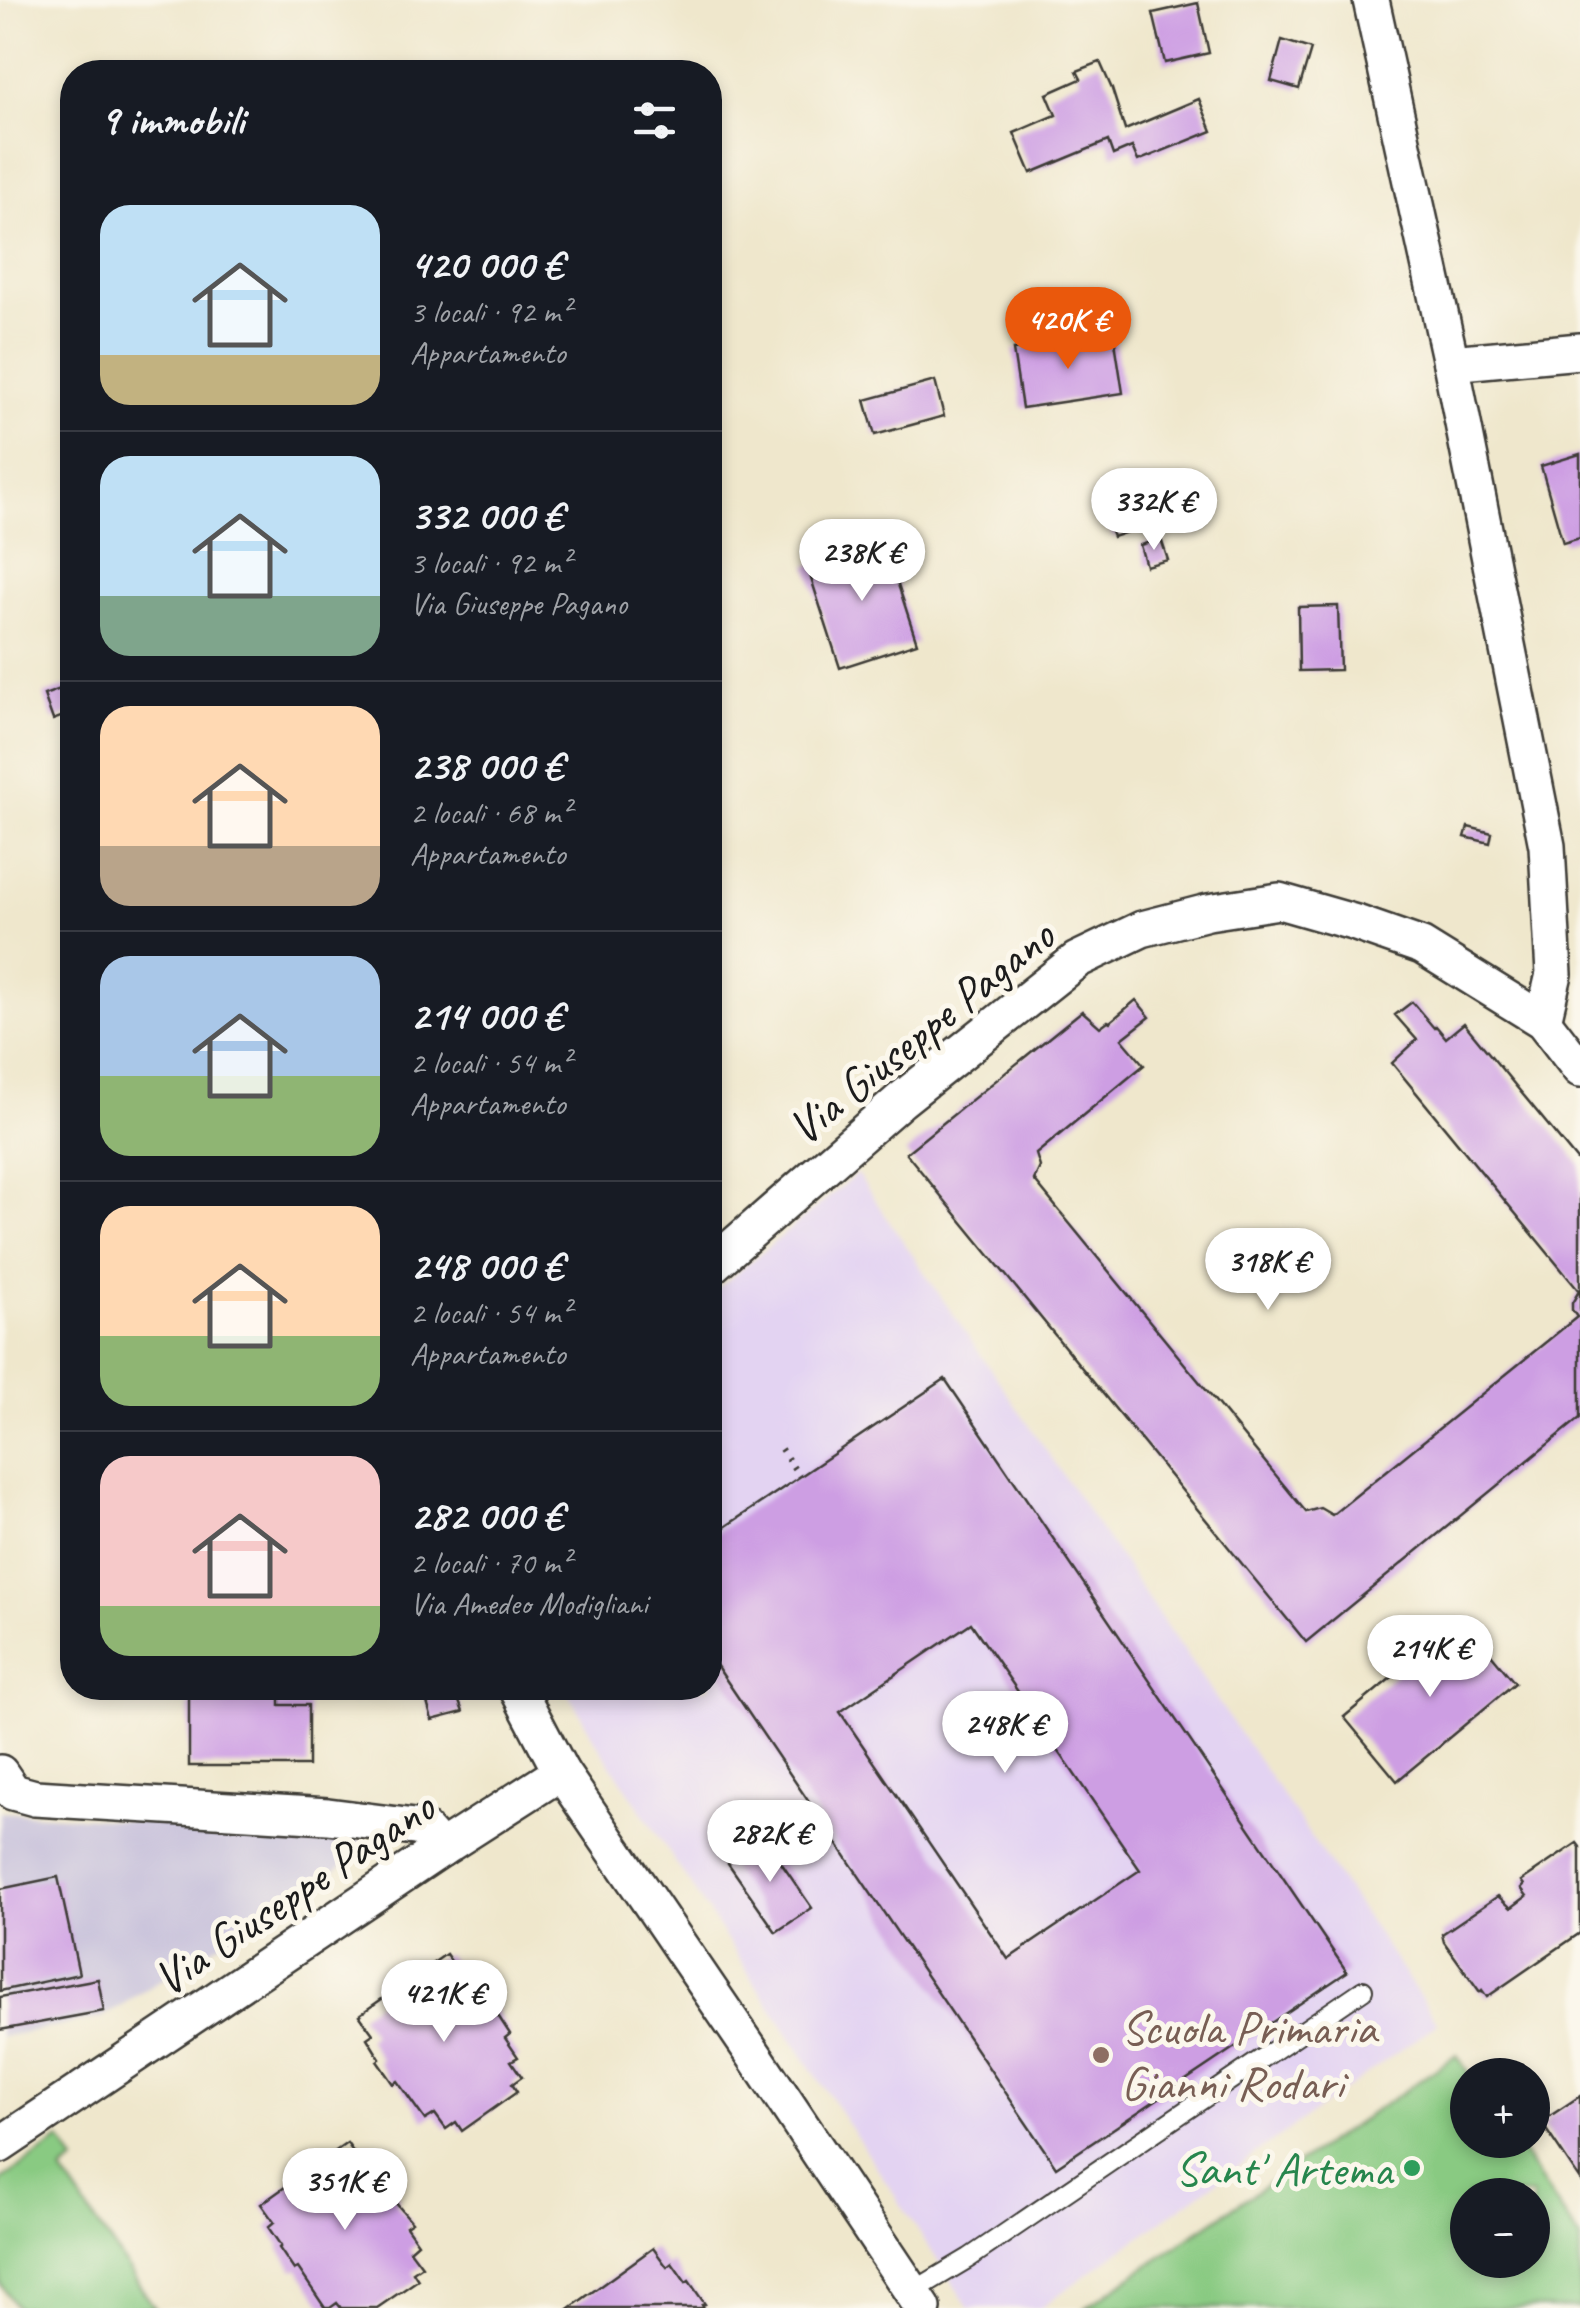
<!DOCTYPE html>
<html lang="it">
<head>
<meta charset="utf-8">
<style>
	:root { --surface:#171b24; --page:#242831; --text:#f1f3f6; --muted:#9ea1a6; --line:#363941; --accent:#ea580c }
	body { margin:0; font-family:Caveat,sans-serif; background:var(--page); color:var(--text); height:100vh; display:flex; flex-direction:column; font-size:38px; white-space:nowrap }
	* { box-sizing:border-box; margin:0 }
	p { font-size:32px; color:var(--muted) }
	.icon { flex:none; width:55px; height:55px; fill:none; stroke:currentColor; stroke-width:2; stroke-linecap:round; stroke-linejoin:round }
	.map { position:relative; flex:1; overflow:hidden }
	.panel { position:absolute; left:60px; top:60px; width:662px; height:1640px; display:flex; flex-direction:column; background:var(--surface); border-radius:40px; box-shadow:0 5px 15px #0003 }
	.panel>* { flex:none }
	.tools { position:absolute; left:1450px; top:2058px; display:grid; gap:20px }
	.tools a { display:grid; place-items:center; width:100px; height:100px; border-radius:50%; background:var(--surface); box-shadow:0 5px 15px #0003; font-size:50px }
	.price { position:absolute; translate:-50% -85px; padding:0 22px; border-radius:35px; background:#fff; color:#222; font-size:32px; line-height:65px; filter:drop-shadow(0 2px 5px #0008) }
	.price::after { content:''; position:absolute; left:50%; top:60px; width:30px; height:22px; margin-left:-15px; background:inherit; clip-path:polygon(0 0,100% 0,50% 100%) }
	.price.selected { background:var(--accent); color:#fff }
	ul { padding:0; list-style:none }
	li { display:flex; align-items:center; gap:30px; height:250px; padding:0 40px }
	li+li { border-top:2px solid var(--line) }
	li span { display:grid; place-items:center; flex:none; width:280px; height:200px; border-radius:30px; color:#555 }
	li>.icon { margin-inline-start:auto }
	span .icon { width:120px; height:120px; fill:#fffc; stroke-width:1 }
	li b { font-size:42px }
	h2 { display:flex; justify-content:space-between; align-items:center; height:120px; padding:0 40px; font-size:42px }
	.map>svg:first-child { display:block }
	.built { fill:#e3d3f2 }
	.industrial { fill:#c6c0da }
	.green { fill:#89ca82; stroke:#52734f; stroke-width:2.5; fill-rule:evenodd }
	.building { fill:#cd9ee3; fill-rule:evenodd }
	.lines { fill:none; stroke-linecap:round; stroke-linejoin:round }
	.service-casing { stroke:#3c3a36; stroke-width:22 }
	.minor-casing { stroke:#3c3a36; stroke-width:40 }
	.path { stroke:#3c3a36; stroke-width:6; stroke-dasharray:2.5 8; stroke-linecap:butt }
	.service { stroke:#fff; stroke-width:18 }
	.minor { stroke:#fff; stroke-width:35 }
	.education-dot { fill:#8d6e63; stroke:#fbf7ec; stroke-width:4 }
	.leisure-dot { fill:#2e9e5b; stroke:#fbf7ec; stroke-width:4 }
	.labels { text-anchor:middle; stroke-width:10; stroke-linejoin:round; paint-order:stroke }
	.street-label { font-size:48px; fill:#1c1c1c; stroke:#fbf7ec }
	.education-label { font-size:48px; fill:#785e54; stroke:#fbf7ec; text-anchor:start }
	.leisure-label { font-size:48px; fill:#27864d; stroke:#fbf7ec; text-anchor:end }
</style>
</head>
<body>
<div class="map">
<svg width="1580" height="2308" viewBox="0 0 1580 2308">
	<rect width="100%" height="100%" fill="#fbf7ec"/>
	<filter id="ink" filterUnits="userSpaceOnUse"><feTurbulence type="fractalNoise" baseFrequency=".01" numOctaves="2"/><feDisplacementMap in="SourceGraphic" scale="20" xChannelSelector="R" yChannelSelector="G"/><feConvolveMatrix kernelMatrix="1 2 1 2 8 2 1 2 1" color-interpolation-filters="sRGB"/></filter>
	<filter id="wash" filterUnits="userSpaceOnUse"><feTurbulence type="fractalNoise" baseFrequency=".0048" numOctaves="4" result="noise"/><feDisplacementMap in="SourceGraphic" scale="40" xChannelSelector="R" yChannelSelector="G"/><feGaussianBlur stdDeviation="2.25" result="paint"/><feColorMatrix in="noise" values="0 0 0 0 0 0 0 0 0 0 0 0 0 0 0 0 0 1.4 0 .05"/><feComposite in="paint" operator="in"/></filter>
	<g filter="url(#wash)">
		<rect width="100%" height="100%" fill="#efe7cc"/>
		<polygon class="built" points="857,1174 1438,2023 1040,2308 969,2308 597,1743 565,1688 710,1688 710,1295"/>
		<polygon class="industrial" points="0,1812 357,1835 365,1851 101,2018 0,2037"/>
		<g class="green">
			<path d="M 1457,2055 L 1470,2075 L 1468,2075 L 1468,2140 L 1514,2140 L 1580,2239 L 1580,2308 L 1085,2308 ZM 1468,2195 L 1532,2195 L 1532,2260 L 1468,2260 Z"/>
			<polygon points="60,2140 75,2162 62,2172 155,2308 17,2308 0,2283 0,2181"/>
		</g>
		<g id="blocks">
			<g class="building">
				<polygon points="1198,3 1209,53 1165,63 1153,13"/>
				<polygon points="1282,40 1311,49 1299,89 1271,81"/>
				<polygon points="1100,62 1112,89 1125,130 1199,99 1212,131 1138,161 1132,147 1113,155 1108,141 1031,173 1014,133 1056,115 1047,94 1081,79 1077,71"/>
				<polygon points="1114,335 1123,393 1022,408 1013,350"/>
				<polygon points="935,381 944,416 875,435 865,400"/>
				<polygon points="1580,454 1580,538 1563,543 1541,466"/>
				<polygon points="1122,510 1130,531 1113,537 1105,517"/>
				<polygon points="1161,539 1168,560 1146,566 1140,545"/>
				<polygon points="884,541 917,643 840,668 807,566"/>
				<polygon points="1338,606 1340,670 1299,671 1298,607"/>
				<polygon points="71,685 72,713 53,720 44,695"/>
				<polygon points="1468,827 1492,833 1490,843 1465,837"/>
				<polygon points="1136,1000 1150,1017 1122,1039 1144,1065 1036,1154 1040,1167 1034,1180 1306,1512 1320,1508 1332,1515 1577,1317 1572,1310 1572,1303 1579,1291 1392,1063 1417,1040 1395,1015 1412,1002 1434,1028 1436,1026 1446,1038 1464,1023 1580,1164 1580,1418 1306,1642 906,1153 1082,1011 1100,1027 1108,1021 1110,1022"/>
				<path d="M 945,1379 L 1347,1972 L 1056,2167 L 710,1656 L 710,1537 ZM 971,1623 L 1140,1870 L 1008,1959 L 840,1712 Z"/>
				<polygon points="1462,1619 1515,1683 1397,1781 1344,1717"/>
				<polygon points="189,1688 280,1688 280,1705 308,1705 308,1766 189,1766"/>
				<polygon points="423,1688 454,1688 463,1712 432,1720"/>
				<polygon points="764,1838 812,1908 776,1932 728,1863"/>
				<polygon points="1577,1843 1580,1847 1580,1933 1487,1997 1482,1990 1480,1992 1444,1942 1442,1934 1498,1896 1511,1908 1527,1896 1521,1888 1524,1885 1521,1881"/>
				<polygon points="58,1877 79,1974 0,1991 0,1889"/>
				<polygon points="446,1954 460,1974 466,1970 478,1989 481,1986 498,2009 495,2011 510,2034 505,2038 518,2057 511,2061 522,2077 512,2084 517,2092 462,2131 456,2122 446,2129 435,2114 425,2120 397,2081 393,2084 377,2061 380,2059 367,2038 373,2034 359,2015"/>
				<polygon points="98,1979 104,2011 0,2030 0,1997"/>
				<polygon points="1580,2096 1580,2180 1543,2125 1548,2122 1547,2118"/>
				<polygon points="347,2143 360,2162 367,2158 399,2198 395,2202 412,2222 406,2226 418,2243 410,2250 422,2266 413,2272 418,2280 377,2308 341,2308 337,2303 330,2308 325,2308 298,2268 294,2270 279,2248 281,2246 268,2227 274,2222 261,2204"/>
				<polygon points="653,2248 667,2267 672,2263 686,2283 689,2281 705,2304 702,2305 704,2308 570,2308"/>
			</g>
		</g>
	</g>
	<g filter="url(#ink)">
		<use href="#blocks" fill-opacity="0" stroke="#3c3a36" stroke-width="2.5"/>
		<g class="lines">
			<g class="service-casing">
				<polyline id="service" points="912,2292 969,2258 1363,1990"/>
			</g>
			<g class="minor-casing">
				<g id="minor">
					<polyline points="1371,0 1451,363 1547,846 1554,974 1543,1021"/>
					<polyline points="1451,363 1580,351"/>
					<polyline points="710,1267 901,1100 1077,960 1142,929 1208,912 1279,901 1356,923 1422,946 1543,1021 1580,1069"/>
					<polyline points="517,1688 561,1772 758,2061 923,2308"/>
					<polyline points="0,1773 13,1792 35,1798 328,1816 422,1828 441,1849"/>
					<polyline points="0,2145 441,1849 561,1772"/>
				</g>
			</g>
			<polyline class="path" points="781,1449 800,1477"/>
			<use href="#service" class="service"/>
			<use href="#minor" class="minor"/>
		</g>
	</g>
	<circle class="education-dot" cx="1101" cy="2055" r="10"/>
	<circle class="leisure-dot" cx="1412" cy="2168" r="10"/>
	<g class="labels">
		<g class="street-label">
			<text transform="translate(920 1031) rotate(-39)" y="17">Via Giuseppe Pagano</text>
			<text transform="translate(293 1892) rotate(-34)" y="17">Via Giuseppe Pagano</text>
		</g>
		<g class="education-label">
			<text x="1121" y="2044">Scuola Primaria<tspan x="1121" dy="55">Gianni Rodari</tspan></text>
		</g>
		<g class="leisure-label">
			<text x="1392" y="2185">Sant' Artema</text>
		</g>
	</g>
</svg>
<div class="tools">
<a>+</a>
<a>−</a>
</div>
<b class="price selected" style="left:1068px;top:372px">420K €</b>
<b class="price" style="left:1154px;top:553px">332K €</b>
<b class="price" style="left:862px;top:604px">238K €</b>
<b class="price" style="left:1268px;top:1313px">318K €</b>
<b class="price" style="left:1430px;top:1700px">214K €</b>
<b class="price" style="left:1005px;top:1776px">248K €</b>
<b class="price" style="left:770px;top:1885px">282K €</b>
<b class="price" style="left:444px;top:2045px">421K €</b>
<b class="price" style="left:345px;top:2233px">351K €</b>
<section class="panel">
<h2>9 immobili<svg class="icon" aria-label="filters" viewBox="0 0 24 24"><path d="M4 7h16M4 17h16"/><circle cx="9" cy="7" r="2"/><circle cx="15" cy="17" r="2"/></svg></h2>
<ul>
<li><span style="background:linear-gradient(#bfe0f5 75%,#c2b280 0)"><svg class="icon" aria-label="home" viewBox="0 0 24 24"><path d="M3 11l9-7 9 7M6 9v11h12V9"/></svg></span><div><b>420 000 €</b><p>3 locali · 92 m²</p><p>Appartamento</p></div></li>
<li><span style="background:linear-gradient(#bfe0f5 70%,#7fa58c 0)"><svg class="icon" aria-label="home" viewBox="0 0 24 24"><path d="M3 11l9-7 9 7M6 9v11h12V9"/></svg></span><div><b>332 000 €</b><p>3 locali · 92 m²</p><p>Via Giuseppe Pagano</p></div></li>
<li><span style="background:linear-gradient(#ffd9b3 70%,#b9a48a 0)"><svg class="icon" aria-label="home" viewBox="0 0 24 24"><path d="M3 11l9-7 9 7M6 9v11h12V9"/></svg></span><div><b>238 000 €</b><p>2 locali · 68 m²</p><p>Appartamento</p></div></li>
<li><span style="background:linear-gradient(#a9c7e8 60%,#8fb573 0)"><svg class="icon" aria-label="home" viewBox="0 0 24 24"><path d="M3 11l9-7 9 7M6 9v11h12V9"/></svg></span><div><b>214 000 €</b><p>2 locali · 54 m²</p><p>Appartamento</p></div></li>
<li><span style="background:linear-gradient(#ffd9b3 65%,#8fb573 0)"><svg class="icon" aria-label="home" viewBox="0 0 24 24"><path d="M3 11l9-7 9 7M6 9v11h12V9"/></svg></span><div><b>248 000 €</b><p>2 locali · 54 m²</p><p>Appartamento</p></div></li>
<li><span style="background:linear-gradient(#f6c9c9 75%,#8fb573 0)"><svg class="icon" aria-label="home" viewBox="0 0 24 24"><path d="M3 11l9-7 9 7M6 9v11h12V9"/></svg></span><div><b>282 000 €</b><p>2 locali · 70 m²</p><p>Via Amedeo Modigliani</p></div></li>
</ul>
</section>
</div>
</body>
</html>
